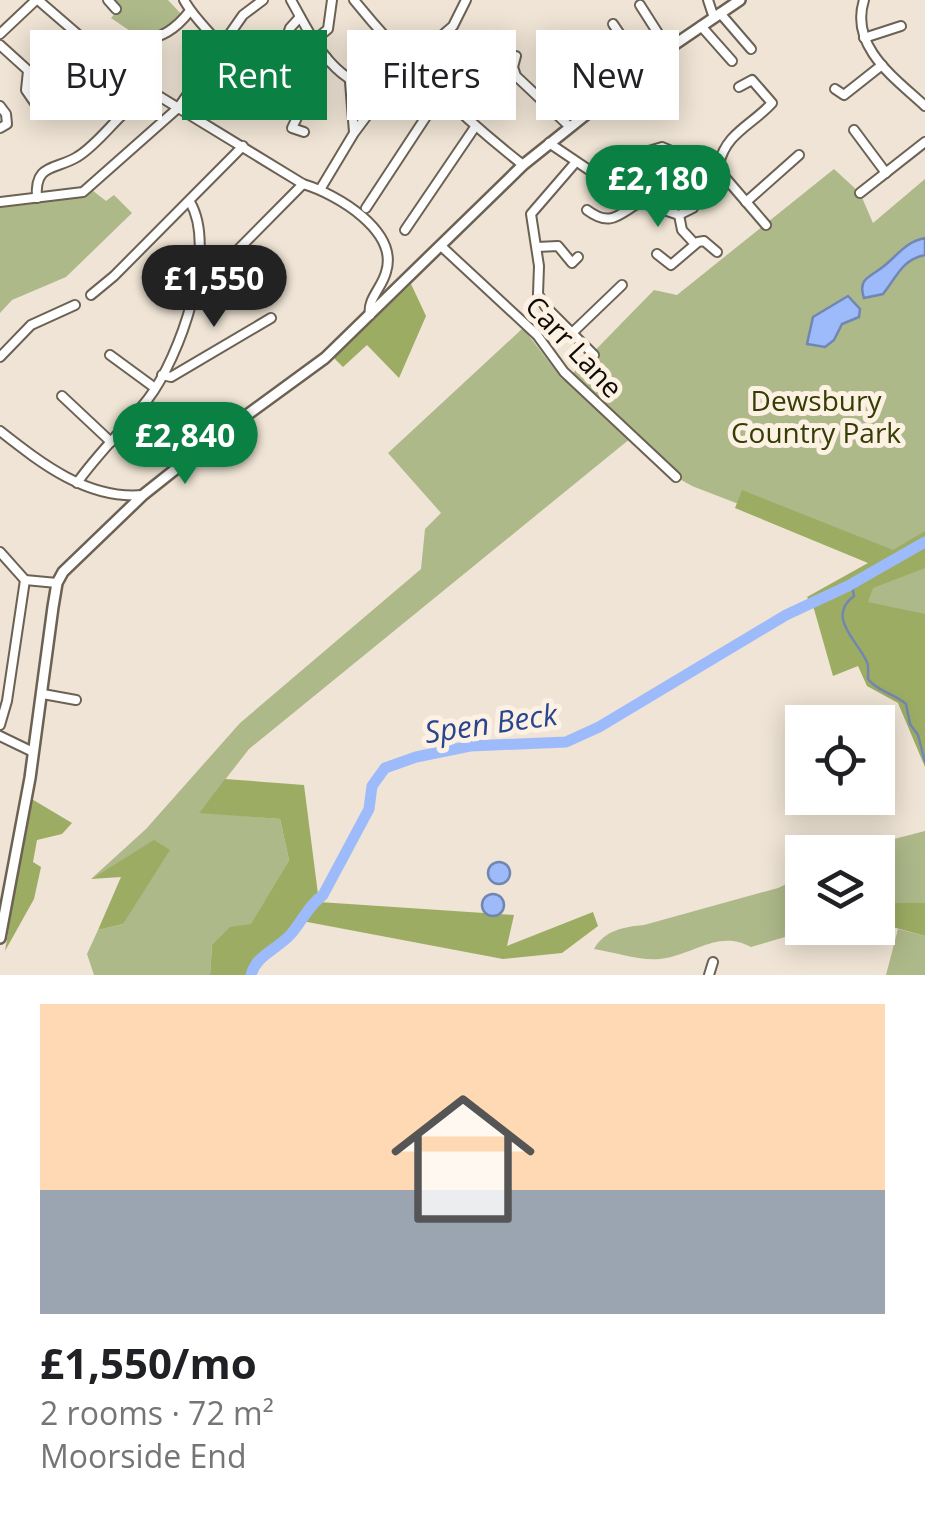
<!DOCTYPE html>
<html lang="en">
<head>
<meta charset="utf-8">
<style>
	:root { --surface:#fff; --page:#f6f6f6; --text:#202124; --muted:#757577; --line:#e0e0e0; --accent:#0b8043 }
	body { margin:0; font-family:"Open Sans",sans-serif; background:var(--page); color:var(--text); height:100vh; display:flex; flex-direction:column; font-size:38px; white-space:nowrap }
	* { box-sizing:border-box; margin:0 }
	p { font-size:32px; color:var(--muted) }
	.icon { flex:none; width:55px; height:55px; fill:none; stroke:currentColor; stroke-width:2; stroke-linecap:round; stroke-linejoin:round }
	.map { position:relative; height:975px; overflow:hidden }
	.side { display:flex; flex-direction:column; background:var(--surface); flex:1 }
	.side>* { flex:none }
	.hud { position:absolute; left:30px; top:30px; width:865px; height:90px; display:flex; gap:20px }
	.tools { position:absolute; left:785px; top:705px; display:grid; gap:20px }
	.tools a { display:grid; place-items:center; width:110px; height:110px; border-radius:0px; background:var(--surface); box-shadow:0 5px 25px #0003; font-size:50px }
	.price { position:absolute; translate:-50% -85px; padding:0 22px; border-radius:35px; background:var(--accent); color:#fff; font-size:32px; line-height:65px; filter:drop-shadow(0 2px 5px #0008) }
	.price::after { content:''; position:absolute; left:50%; top:60px; width:30px; height:22px; margin-left:-15px; background:inherit; clip-path:polygon(0 0,100% 0,50% 100%) }
	.price.active { background:#222; color:#fff }
	ul { padding:0; list-style:none }
	li { display:grid; align-content:center; gap:20px; height:530px; padding:0 40px }
	li+li { border-top:2px solid var(--line) }
	li span { display:grid; place-items:center; height:310px; border-radius:0px; color:#555 }
	li>.icon { margin-inline-start:auto }
	span .icon { width:180px; height:180px; fill:#fffc; stroke-width:1 }
	li b { font-size:42px }
	.tag { padding:0 35px; border-radius:0px; background:var(--surface); box-shadow:0 5px 25px #0003; font-size:35px; line-height:90px }
	.tag.active { background:var(--accent); color:#fff }
	.map>svg:first-child { display:block }
	.green { fill:#aeb98a }
	.forest { fill:#9dac63 }
	.water { fill:#9dbbfb; stroke:#7286b2; stroke-width:2.5 }
	.lines { fill:none; stroke-linecap:round; stroke-linejoin:round }
	.stream { stroke:#7286b2; stroke-width:2.5 }
	.river { stroke:#9dbbfb; stroke-width:11 }
	.minor-casing { stroke:#6b6254; stroke-width:12 }
	.major-casing { stroke:#6b6254; stroke-width:14 }
	.minor { stroke:#fff; stroke-width:8 }
	.major { stroke:#fff; stroke-width:9 }
	.labels { text-anchor:middle; stroke-width:10; stroke-linejoin:round; paint-order:stroke }
	.street-label { font-size:28px; fill:#0e0b06; stroke:#fcf1e2 }
	.park-label { font-size:28px; fill:#343d03; stroke:#fcf1e2 }
	.water-label { font-size:30px; font-style:italic; fill:#284690; stroke:#fcf1e2 }
</style>
</head>
<body>
<div class="map">
<svg width="925" height="975" viewBox="0 0 925 975">
	<rect width="100%" height="100%" fill="#efe4d5"/>
	<g class="green">
		<polygon points="111,0 168,0 181,14 173,27 142,39 111,18 119,9"/>
		<polygon points="834,169 860,193 873,223 925,179 925,759 906,704 839,607 881,559 692,486 676,477 631,438 249,749 200,812 280,819 289,860 251,925 212,945 210,975 94,975 87,954 98,930 123,924 154,841 91,879 146,829 240,723 421,569 425,529 441,513 388,453 523,328 562,379 572,374 654,290 677,295"/>
		<polygon points="92,190 106,201 114,195 132,213 66,277 12,300 0,313 0,204 22,205 88,195"/>
		<polygon points="925,831 925,903 878,903 878,852 844,852"/>
		<path d="M 802,877 L 802,926 L 785,937 L 751,947 C 720,930 697,952 666,958 C 645,963 615,952 594,949 C 605,930 623,927 644,925 L 778,888 Z"/>
		<polygon points="898,929 925,936 925,975 886,975"/>
	</g>
	<g class="forest">
		<polygon points="411,284 426,316 399,378 367,345 343,367 334,358"/>
		<polygon points="742,490 893,550 925,531 925,568 873,588 868,602 925,614 925,767 898,703 867,686 858,666 833,676 814,609 807,597 868,563 735,508"/>
		<polygon points="225,779 304,785 319,902 514,915 507,946 593,912 598,926 562,953 503,959 302,921 253,959 248,975 210,975 212,945 230,927 251,924 289,860 280,819 199,813"/>
		<polygon points="30,798 72,823 62,834 37,840 33,862 41,867 34,899 5,951"/>
		<polygon points="154,840 170,850 123,924 98,930 121,877 91,879"/>
		<polygon points="887,903 925,903 925,936 878,923 878,912 884,911"/>
	</g>
	<g class="water">
		<path d="M 925,238 L 925,255 C 901,260 897,277 883,294 L 864,298 C 857,278 871,277 884,266 C 898,255 905,242 925,238 Z"/>
		<polygon points="848,296 860,309 859,317 842,324 834,340 825,347 807,344 813,317"/>
		<circle cx="499" cy="873" r="11"/>
		<circle cx="493" cy="905" r="11"/>
	</g>
	<g class="lines">
		<path class="stream" d="M 852,585 L 854,596 C 826,617 857,640 867,662 C 869,666 868,674 868,679 C 878,692 894,693 906,704 L 910,724 L 918,735 L 925,762"/>
		<path class="river" d="M 251,975 C 256,955 278,949 291,934 C 303,920 308,906 323,895 L 369,809 L 372,786 L 385,768 L 416,757 L 470,746 L 566,742 L 599,727 L 786,615 L 848,586 L 925,542"/>
		<g class="minor-casing">
			<g id="minor">
				<path d="M 38,0 L 126,76 L 303,184 C 337,194 399,231 386,272 C 382,288 367,299 370,315"/>
				<polyline points="108,0 116,9"/>
				<path d="M 184,0 C 193,17 209,31 222,47"/>
				<path d="M 291,0 C 313,40 334,85 383,91"/>
				<path d="M 354,0 C 404,62 461,116 523,165"/>
				<polyline points="708,0 714,18"/>
				<path d="M 864,0 C 849,47 896,79 925,106"/>
				<polyline points="640,5 668,49"/>
				<polyline points="720,13 751,49"/>
				<polyline points="613,24 643,68"/>
				<polyline points="701,26 732,61"/>
				<polyline points="0,34 36,0"/>
				<polyline points="864,38 901,26"/>
				<polyline points="315,40 328,29 332,0"/>
				<polyline points="0,45 53,93 55,104 52,107 37,106 26,90 28,71"/>
				<polyline points="516,56 513,67 516,76 569,126"/>
				<polyline points="409,64 453,26 466,0"/>
				<path d="M 126,76 L 140,42 C 162,37 175,30 189,12"/>
				<polyline points="350,82 354,132"/>
				<polyline points="357,86 363,47"/>
				<polyline points="835,89 844,95 882,65"/>
				<polyline points="0,106 6,114 7,124 0,128"/>
				<polyline points="262,110 290,28 300,17"/>
				<polyline points="854,130 886,173"/>
				<polyline points="304,132 292,128 326,57"/>
				<polyline points="549,143 595,174 614,172 639,154 662,147 711,168"/>
				<polyline points="575,163 531,214 539,266 538,294 545,306 594,355"/>
				<path d="M 719,164 C 726,133 752,125 772,103 L 752,80 L 739,87"/>
				<polyline points="723,175 766,225"/>
				<polyline points="321,188 354,133 392,82 400,53"/>
				<polyline points="860,193 925,142"/>
				<path d="M 37,198 C 34,163 56,170 77,157 C 94,147 110,126 124,113"/>
				<polyline points="0,202 83,192 178,108 243,15 263,0"/>
				<polyline points="746,202 799,155"/>
				<polyline points="366,208 435,103 444,97"/>
				<path d="M 587,210 C 611,228 619,214 640,202 L 679,215 L 693,208 L 714,176"/>
				<polyline points="679,215 682,230 695,244"/>
				<polyline points="405,230 475,127"/>
				<polyline points="441,246 537,335 564,372 676,477"/>
				<polyline points="537,247 558,246 572,263 578,257"/>
				<polyline points="657,254 671,265 698,242 704,241 717,252"/>
				<polyline points="195,284 205,283 303,184"/>
				<polyline points="91,295 114,276 243,146"/>
				<polyline points="572,333 622,285"/>
				<polyline points="110,355 155,388"/>
				<polyline points="0,357 31,325 75,305"/>
				<polyline points="162,375 171,377 271,318"/>
				<polyline points="62,396 111,442"/>
				<path d="M 0,431 C 42,464 88,500 143,495"/>
				<path d="M 77,483 C 98,453 125,428 148,399 C 180,357 218,249 190,202"/>
				<polyline points="0,552 25,580 57,583"/>
				<polyline points="43,694 76,700"/>
				<polyline points="0,725 7,701 25,580"/>
				<polyline points="0,736 33,752"/>
				<polyline points="709,975 713,962"/>
			</g>
		</g>
		<g class="major-casing">
			<polyline id="major" points="0,938 30,778 53,607 57,583 63,572 143,495 206,445 325,358 523,165 668,49 740,0"/>
		</g>
		<use href="#minor" class="minor"/>
		<use href="#major" class="major"/>
	</g>
	<g class="labels">
		<g class="street-label">
			<text transform="translate(574 347) rotate(47)" y="10">Carr Lane</text>
		</g>
		<g class="park-label">
			<text x="816" y="411">Dewsbury<tspan x="816" dy="32">Country Park</tspan></text>
		</g>
		<g class="water-label">
			<text transform="translate(491 724) rotate(-8)" y="10">Spen Beck</text>
		</g>
	</g>
</svg>
<div class="tools">
<a><svg class="icon" aria-label="locate" viewBox="0 0 24 24"><circle cx="12" cy="12" r="6"/><path d="M12 2v4M12 18v4M2 12h4M18 12h4"/></svg></a>
<a><svg class="icon" aria-label="layers" viewBox="0 0 24 24"><path d="M12 4l9 5-9 5-9-5zM3 14l9 5 9-5"/></svg></a>
</div>
<b class="price" style="left:658px;top:230px">£2,180</b>
<b class="price active" style="left:214px;top:330px">£1,550</b>
<b class="price" style="left:185px;top:487px">£2,840</b>
<div class="hud">
<a class="tag">Buy</a>
<a class="tag active">Rent</a>
<a class="tag">Filters</a>
<a class="tag">New</a>
</div>
</div>
<section class="side">
<ul>
<li><span style="background:linear-gradient(#ffd9b3 60%,#9aa5b1 0)"><svg class="icon" aria-label="home" viewBox="0 0 24 24"><path d="M3 11l9-7 9 7M6 9v11h12V9"/></svg></span><div><b>£1,550/mo</b><p>2 rooms · 72 m²</p><p>Moorside End</p></div></li>
</ul>
</section>
</body>
</html>
